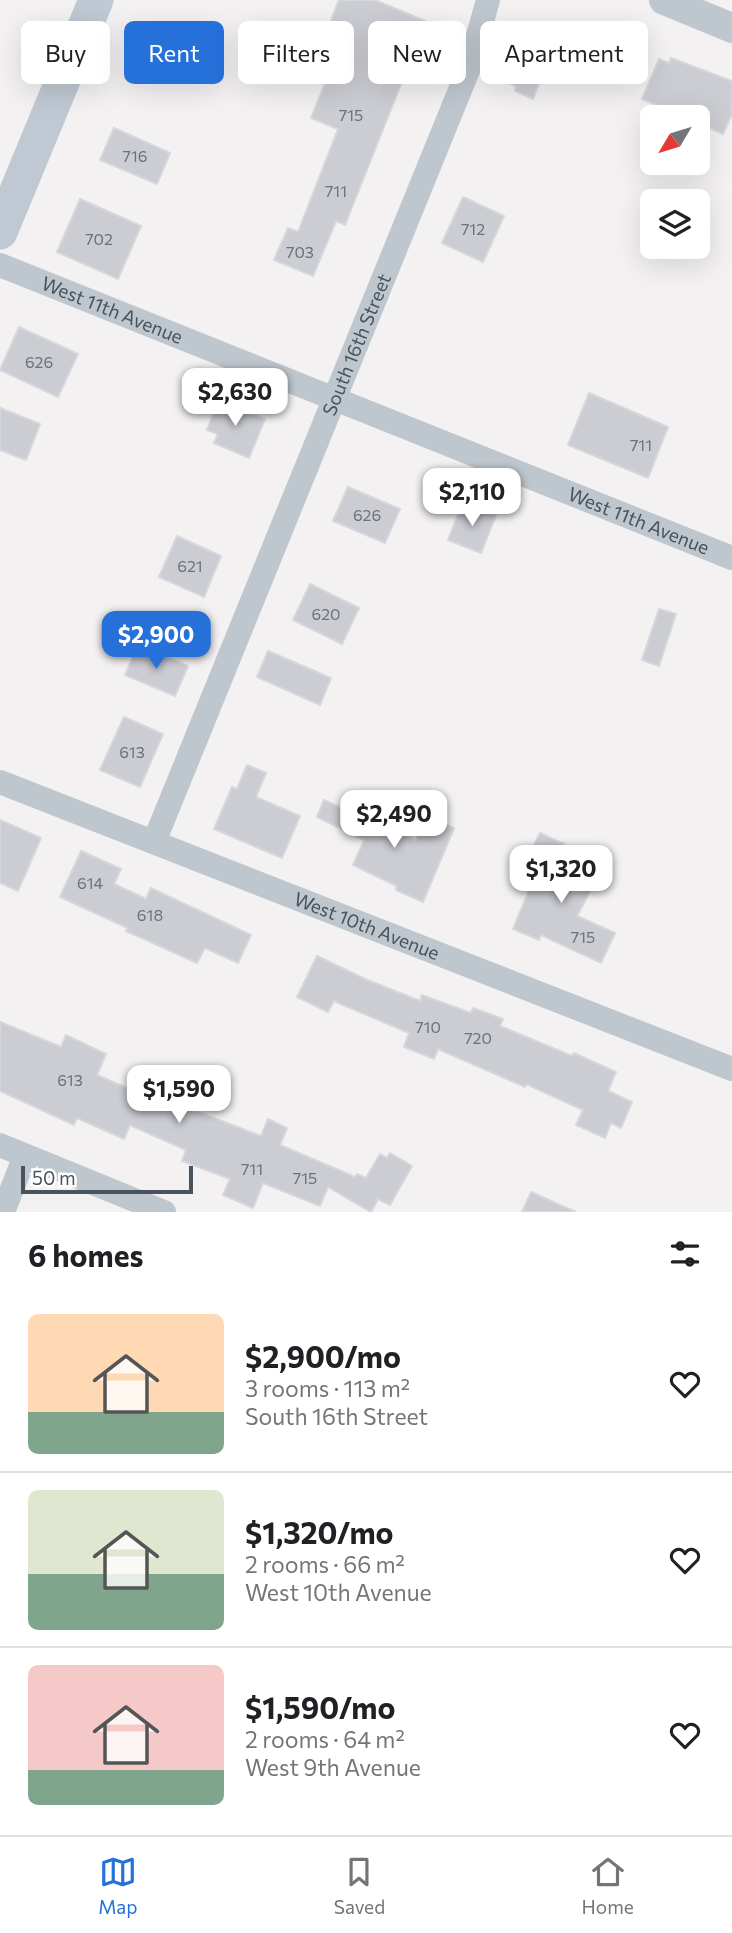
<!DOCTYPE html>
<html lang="en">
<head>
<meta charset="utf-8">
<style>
	:root { --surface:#fff; --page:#f2f2f2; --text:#202124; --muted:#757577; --line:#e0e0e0; --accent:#2570d9 }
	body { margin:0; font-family:Commissioner,sans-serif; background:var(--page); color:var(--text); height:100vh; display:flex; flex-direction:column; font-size:26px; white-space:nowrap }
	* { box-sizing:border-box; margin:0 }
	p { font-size:23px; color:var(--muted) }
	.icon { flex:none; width:38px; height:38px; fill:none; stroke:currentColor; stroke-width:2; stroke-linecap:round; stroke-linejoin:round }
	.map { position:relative; height:1212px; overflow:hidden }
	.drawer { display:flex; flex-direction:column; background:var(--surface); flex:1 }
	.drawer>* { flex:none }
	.top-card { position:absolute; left:21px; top:21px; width:691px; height:63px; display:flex; gap:14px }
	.needle { width:46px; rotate:232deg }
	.tools { position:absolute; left:640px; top:105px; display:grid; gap:14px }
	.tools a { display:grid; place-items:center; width:70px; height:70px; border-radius:10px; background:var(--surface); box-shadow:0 7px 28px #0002; font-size:35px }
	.scale { position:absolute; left:21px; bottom:18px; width:172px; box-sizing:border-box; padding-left:7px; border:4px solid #49535d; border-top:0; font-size:19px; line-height:24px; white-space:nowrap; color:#49535d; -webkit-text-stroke:5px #fff; paint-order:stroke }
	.price { position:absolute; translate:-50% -60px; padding:0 16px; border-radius:14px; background:#fff; color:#222; font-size:23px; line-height:46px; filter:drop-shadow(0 2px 4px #0008) }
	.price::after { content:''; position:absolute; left:50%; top:42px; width:21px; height:16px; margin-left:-10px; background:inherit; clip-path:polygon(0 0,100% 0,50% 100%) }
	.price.active { background:var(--accent); color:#fff }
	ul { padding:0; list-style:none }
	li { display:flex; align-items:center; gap:21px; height:175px; padding:0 28px }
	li+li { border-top:2px solid var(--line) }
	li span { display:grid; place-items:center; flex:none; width:196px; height:140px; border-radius:10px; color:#555 }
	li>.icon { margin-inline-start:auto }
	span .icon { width:84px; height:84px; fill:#fffc; stroke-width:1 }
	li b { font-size:30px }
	h2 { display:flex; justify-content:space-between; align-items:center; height:84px; padding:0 28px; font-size:30px }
	.chip { padding:0 24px; border-radius:10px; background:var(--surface); box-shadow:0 7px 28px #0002; font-size:24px; line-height:63px }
	.chip.active { background:var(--accent); color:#fff }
	.tab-bar { display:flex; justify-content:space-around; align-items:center; height:98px; border-top:2px solid var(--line); background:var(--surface); font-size:19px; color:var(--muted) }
	.tab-bar a { display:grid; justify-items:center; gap:4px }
	.tab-bar .active { color:var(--accent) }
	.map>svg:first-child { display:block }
	.building { fill:#cbcdd3; stroke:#d5d7db; stroke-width:2 }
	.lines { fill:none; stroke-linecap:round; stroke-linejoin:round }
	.minor { stroke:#bfc7ce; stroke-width:24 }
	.tertiary { stroke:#bfc7ce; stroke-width:30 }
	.secondary { stroke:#c0c8d3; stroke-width:35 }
	.labels { text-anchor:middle; stroke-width:7; stroke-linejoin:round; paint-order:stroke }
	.number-label { font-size:16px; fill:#6a727a }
	.street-label { font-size:19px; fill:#49535d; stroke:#fff }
</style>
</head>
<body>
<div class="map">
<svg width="732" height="1212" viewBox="0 0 732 1212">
	<rect width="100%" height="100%" fill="#f3f1f1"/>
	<g class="building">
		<polygon points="339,0 375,0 442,28 422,76 407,69 345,225 336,221 313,276 274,260 288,228 298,232 338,129 311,118 334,61 318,55"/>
		<polygon points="502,50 545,67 533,99 515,91 516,86 492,77"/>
		<polygon points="671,58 732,81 732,114 723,134 698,123 698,117 684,117 642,99 659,59 669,63"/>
		<polygon points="114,128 170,153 157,184 100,160"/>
		<polygon points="463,197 504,216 483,262 442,243"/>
		<polygon points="80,199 141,226 118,279 57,252"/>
		<polygon points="19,327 78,354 58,397 0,370"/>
		<polygon points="589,393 668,427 648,478 568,445"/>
		<polygon points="219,399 265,419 249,458 214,443 218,434 207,430"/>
		<polygon points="0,408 40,424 26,460 0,450"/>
		<polygon points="348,487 400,509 385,543 333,521"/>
		<polygon points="463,502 496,515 481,553 448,540"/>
		<polygon points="177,536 221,556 204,597 159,577"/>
		<polygon points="310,584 359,608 342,644 293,620"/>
		<polygon points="659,609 676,614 659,666 642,660"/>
		<polygon points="138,645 188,666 175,696 125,675"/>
		<polygon points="268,651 331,678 320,705 257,677"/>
		<polygon points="124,717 163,734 140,787 100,770"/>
		<polygon points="247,765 266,773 256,797 300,816 282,858 214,829 232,787 237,789"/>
		<polygon points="324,800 378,825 379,823 416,841 427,816 454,828 423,902 396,890 397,886 353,865 364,840 317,817"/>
		<polygon points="0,820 41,838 18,891 0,883"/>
		<polygon points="540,833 564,844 557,859 597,878 577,916 615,933 601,963 541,935 539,940 513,929 542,859 530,853"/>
		<polygon points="81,851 121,869 114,884 146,899 151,888 251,935 238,963 205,948 197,963 126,931 128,928 60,897"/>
		<polygon points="317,956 365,979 420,1001 422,995 471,1013 473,1008 503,1019 500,1026 572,1056 574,1053 616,1072 608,1091 632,1102 621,1128 611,1123 605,1138 576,1125 583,1110 526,1084 525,1087 438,1049 434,1059 404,1047 409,1033 334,1001 328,1012 297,997"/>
		<polygon points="0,1022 61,1047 66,1035 106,1054 97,1075 152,1099 157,1087 180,1097 177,1104 261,1136 268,1119 287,1128 280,1145 355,1177 357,1174 366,1178 380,1154 387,1158 390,1153 412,1166 390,1205 378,1199 371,1212 328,1187 320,1206 263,1183 253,1208 223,1195 230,1179 182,1161 186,1150 130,1125 124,1139 77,1118 74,1125 0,1091"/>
		<polygon points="531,1192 576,1212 522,1212"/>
	</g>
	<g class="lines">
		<g class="minor">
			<path id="s1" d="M 0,265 L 732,558"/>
			<path id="s2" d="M 0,782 L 732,1069"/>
			<path id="s3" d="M 154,842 L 469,68 L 488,0"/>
			<polyline points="0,1145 164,1212"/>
			<polyline points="3,1212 25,1156"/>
		</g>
		<polyline class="tertiary" points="664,0 732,28"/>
		<polyline class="secondary" points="0,232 96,0"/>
	</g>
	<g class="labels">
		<g class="number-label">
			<text x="351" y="121">715</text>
			<text x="135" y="162">716</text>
			<text x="336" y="197">711</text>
			<text x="473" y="235">712</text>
			<text x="99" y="245">702</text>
			<text x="300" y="258">703</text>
			<text x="39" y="368">626</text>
			<text x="641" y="451">711</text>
			<text x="367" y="521">626</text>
			<text x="190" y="572">621</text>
			<text x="326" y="620">620</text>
			<text x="132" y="758">613</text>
			<text x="90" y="889">614</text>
			<text x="150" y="921">618</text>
			<text x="583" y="943">715</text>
			<text x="428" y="1033">710</text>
			<text x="478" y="1044">720</text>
			<text x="70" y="1086">613</text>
			<text x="252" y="1175">711</text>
			<text x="305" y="1184">715</text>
		</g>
		<g class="street-label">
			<text dy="7" stroke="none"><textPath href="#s1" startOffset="121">West 11th Avenue</textPath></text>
			<text dy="7" stroke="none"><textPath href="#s3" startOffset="537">South 16th Street</textPath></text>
			<text dy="7" stroke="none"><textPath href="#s1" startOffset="688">West 11th Avenue</textPath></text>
			<text dy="7" stroke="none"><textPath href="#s2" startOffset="394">West 10th Avenue</textPath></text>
		</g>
	</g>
</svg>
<div class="tools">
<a><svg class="needle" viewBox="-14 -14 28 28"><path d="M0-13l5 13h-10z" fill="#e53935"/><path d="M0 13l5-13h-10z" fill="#757577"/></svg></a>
<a><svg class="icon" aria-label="layers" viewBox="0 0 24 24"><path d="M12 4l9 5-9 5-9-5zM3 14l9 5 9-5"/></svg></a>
</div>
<div class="scale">50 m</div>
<b class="price" style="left:235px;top:428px">$2,630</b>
<b class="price" style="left:472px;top:528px">$2,110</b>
<b class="price active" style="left:156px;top:671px">$2,900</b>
<b class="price" style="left:394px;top:850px">$2,490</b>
<b class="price" style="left:561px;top:905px">$1,320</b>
<b class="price" style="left:179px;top:1125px">$1,590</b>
<div class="top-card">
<a class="chip">Buy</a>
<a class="chip active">Rent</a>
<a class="chip">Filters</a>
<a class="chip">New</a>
<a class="chip">Apartment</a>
</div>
</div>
<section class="drawer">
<h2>6 homes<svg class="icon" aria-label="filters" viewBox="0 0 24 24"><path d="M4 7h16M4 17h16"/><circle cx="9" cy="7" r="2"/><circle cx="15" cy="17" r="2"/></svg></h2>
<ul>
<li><span style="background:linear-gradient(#ffd9b3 70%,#7fa58c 0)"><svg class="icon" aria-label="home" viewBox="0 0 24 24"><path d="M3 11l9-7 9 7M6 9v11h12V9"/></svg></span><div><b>$2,900/mo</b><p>3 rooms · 113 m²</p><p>South 16th Street</p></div><svg class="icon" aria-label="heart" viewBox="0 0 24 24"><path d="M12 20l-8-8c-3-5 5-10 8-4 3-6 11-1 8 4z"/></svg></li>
<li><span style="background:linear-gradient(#dfe7d0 60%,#7fa58c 0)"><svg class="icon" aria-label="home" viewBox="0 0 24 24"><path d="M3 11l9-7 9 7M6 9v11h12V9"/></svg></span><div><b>$1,320/mo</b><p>2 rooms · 66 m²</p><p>West 10th Avenue</p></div><svg class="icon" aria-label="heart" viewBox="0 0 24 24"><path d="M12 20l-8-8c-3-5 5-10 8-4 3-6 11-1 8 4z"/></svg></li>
<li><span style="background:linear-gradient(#f6c9c9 75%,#7fa58c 0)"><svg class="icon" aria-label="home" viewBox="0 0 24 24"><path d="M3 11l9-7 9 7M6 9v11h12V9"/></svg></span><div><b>$1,590/mo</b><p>2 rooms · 64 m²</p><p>West 9th Avenue</p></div><svg class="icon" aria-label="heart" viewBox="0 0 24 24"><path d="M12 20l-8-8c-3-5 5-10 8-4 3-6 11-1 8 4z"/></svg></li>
</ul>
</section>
<nav class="tab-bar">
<a class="active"><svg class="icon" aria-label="map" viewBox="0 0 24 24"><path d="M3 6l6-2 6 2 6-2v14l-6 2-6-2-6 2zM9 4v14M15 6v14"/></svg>Map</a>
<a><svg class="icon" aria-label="saved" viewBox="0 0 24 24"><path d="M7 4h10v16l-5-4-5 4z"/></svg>Saved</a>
<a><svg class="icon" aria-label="home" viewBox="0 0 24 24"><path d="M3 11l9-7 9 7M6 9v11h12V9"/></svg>Home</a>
</nav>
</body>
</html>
